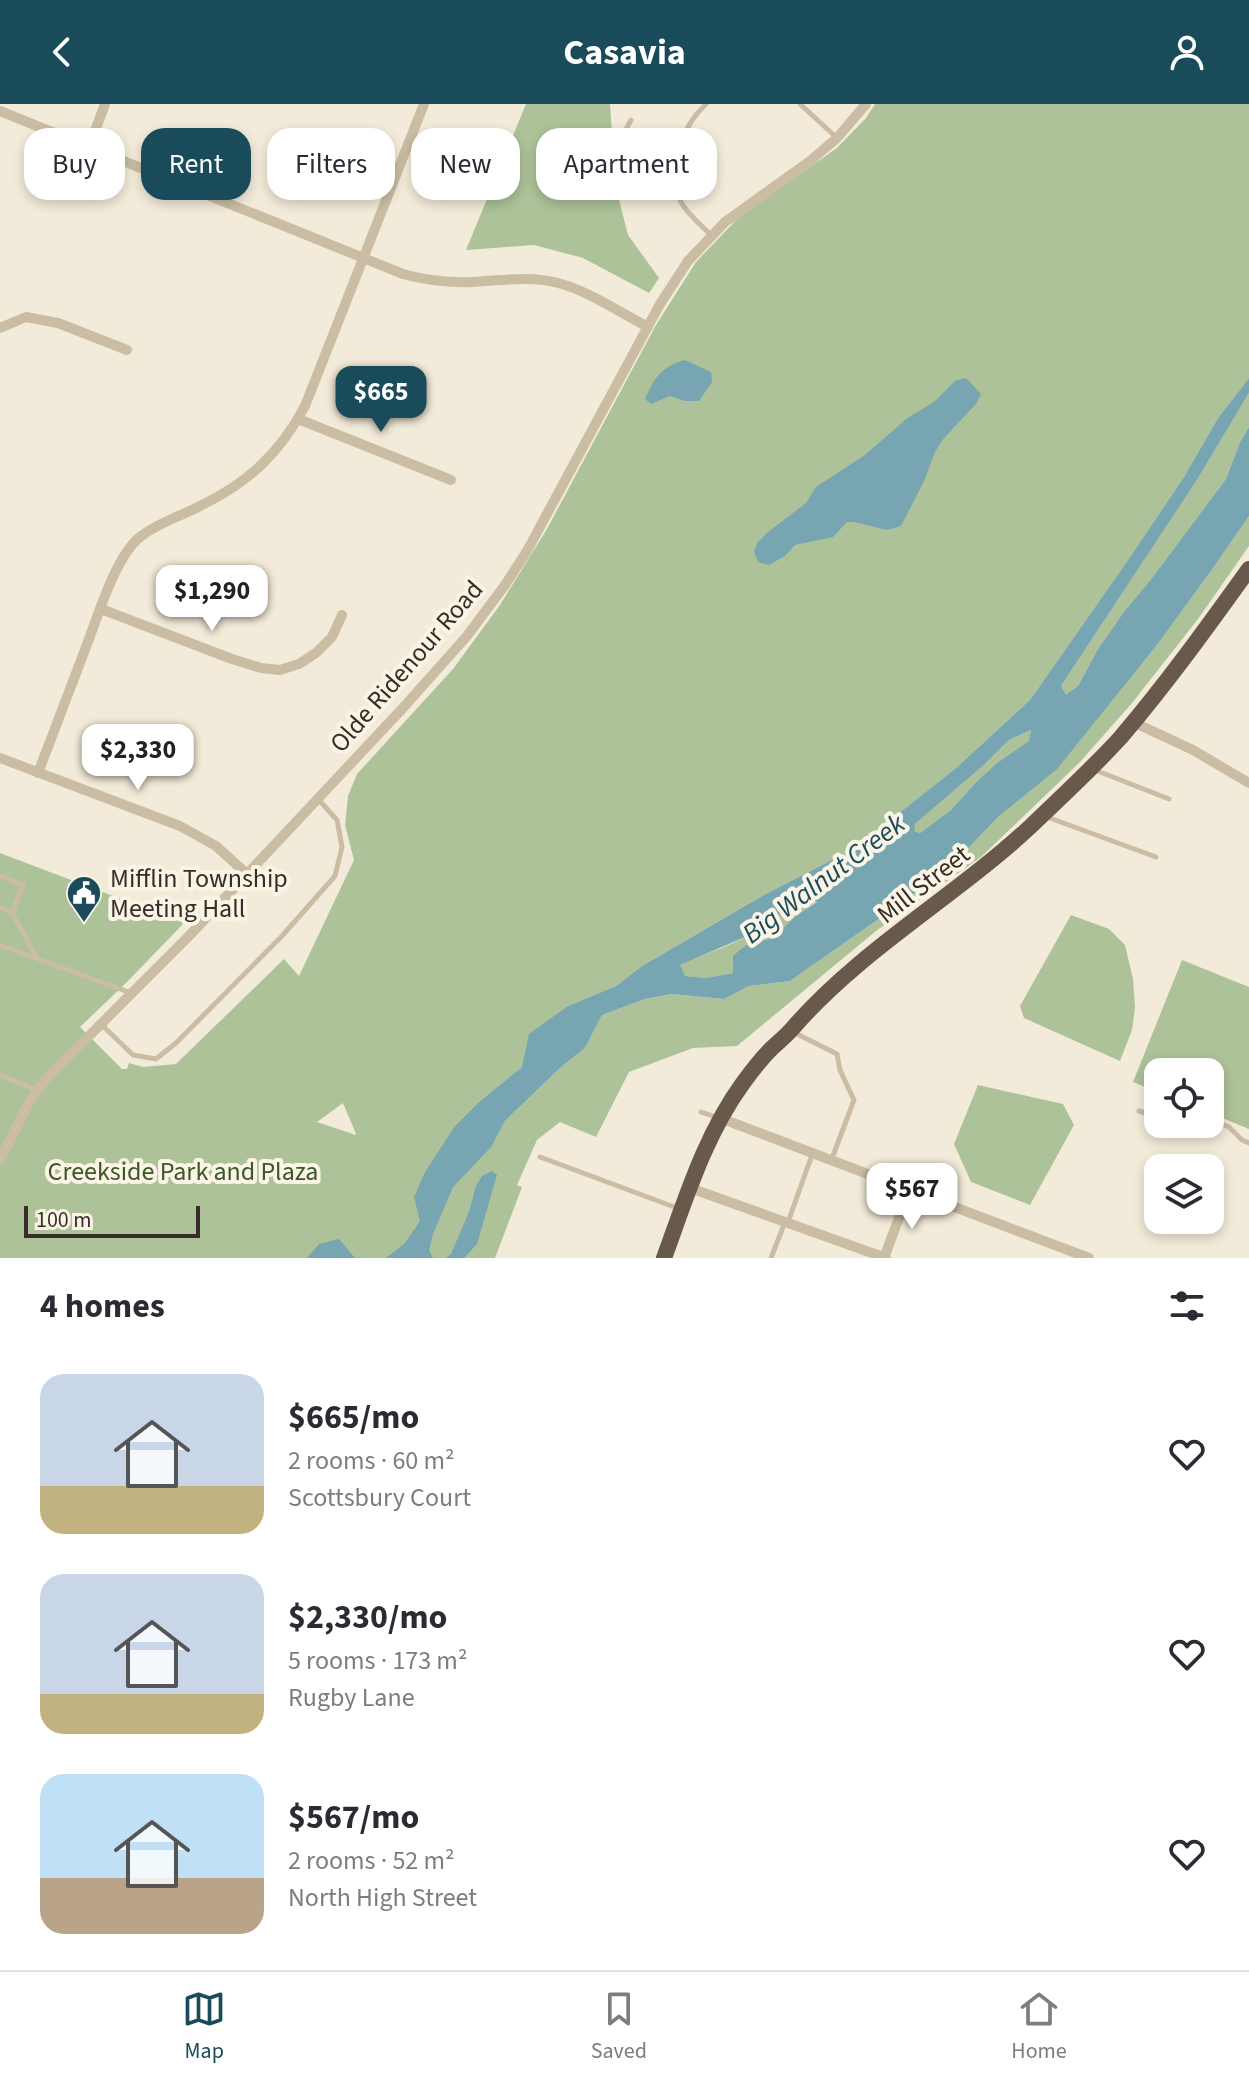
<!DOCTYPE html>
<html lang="en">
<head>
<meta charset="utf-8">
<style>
	:root { --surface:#fff; --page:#f7f7f7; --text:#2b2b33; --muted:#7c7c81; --line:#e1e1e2; --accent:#1a4b5a }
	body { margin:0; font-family:"Source Sans 3",sans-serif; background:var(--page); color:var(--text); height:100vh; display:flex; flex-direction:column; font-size:30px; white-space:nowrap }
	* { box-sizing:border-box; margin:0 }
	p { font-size:26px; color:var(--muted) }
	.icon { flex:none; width:44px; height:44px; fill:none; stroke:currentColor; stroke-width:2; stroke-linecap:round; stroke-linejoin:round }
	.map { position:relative; height:1154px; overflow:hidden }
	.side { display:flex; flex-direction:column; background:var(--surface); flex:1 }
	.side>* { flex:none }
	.hud { position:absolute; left:24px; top:24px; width:800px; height:72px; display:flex; gap:16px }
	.tools { position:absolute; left:1144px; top:954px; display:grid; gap:16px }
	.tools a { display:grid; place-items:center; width:80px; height:80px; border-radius:16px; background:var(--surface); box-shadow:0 4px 12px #0003; font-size:40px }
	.scale { position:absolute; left:24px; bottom:20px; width:176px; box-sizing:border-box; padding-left:8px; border:4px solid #362e26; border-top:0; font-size:22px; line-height:28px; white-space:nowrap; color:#362e26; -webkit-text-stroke:6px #faf4e6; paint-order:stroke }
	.price { position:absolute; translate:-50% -68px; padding:0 18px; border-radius:16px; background:#fff; color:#222; font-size:26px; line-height:52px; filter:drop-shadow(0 2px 4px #0008) }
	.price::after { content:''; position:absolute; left:50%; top:48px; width:24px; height:18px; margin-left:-12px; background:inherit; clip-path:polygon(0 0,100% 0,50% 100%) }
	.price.on { background:var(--accent); color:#fff }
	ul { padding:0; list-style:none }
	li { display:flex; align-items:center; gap:24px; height:200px; padding:0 40px }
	li span { display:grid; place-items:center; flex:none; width:224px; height:160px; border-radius:24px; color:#555 }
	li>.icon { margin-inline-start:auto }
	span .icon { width:96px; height:96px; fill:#fffc; stroke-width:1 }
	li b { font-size:34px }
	h2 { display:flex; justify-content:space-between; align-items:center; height:96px; padding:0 40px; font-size:34px }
	.chip { padding:0 28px; border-radius:24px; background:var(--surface); box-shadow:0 4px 12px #0003; font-size:28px; line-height:72px }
	.chip.on { background:var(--accent); color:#fff }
	header { display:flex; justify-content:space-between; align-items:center; height:104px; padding:0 40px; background:var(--accent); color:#fff; font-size:36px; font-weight:700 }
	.tabs { display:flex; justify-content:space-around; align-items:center; height:112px; border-top:2px solid var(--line); background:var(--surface); font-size:22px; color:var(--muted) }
	.tabs a { display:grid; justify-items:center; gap:4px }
	.tabs .on { color:var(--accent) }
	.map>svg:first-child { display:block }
	.green { fill:#adc298; fill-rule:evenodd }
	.water { fill:#77a5b1; fill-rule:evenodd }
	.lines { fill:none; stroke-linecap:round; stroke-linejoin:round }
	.service { stroke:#cbbda4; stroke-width:5 }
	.minor { stroke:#cbbda4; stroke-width:10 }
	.trunk { stroke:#68594a; stroke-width:16 }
	.labels { text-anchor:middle; stroke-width:8; stroke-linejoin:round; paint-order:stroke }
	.street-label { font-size:26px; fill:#362e26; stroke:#faf4e6 }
	.poi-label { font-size:26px; fill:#362e26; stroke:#faf4e6; text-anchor:start }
	.park-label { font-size:26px; fill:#3e5629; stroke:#faf4e6 }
	.water-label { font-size:28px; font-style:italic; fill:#1a4b5a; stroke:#faf4e6 }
</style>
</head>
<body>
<header><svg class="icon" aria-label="back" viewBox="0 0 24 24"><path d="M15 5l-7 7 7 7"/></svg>Casavia<svg class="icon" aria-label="person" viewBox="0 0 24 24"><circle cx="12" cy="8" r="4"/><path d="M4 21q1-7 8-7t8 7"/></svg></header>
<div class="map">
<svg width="1249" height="1154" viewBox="0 0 1249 1154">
	<rect width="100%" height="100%" fill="#f3ebd9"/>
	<g class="green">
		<polygon points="526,0 610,0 616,84 628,131 659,174 649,189 583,154 534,141 466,146"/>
		<path d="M 875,0 L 1249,0 L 1249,274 L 1218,314 L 1184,373 L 1128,456 L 1030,596 L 956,664 L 855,744 L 762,792 L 642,862 L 616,882 L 568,902 L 522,963 L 480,997 L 455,1022 L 492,1042 L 505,1017 L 561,963 L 585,944 L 602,911 L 645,895 L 671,890 L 724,895 L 749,882 L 790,877 L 900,800 L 954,759 L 1112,594 L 1160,537 L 1216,460 L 1249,412 L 1249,442 L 1198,515 L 1132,599 L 1080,658 L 981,753 L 876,827 L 737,942 L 693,944 L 629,968 L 596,1033 L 560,1018 L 537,1036 L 517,1081 L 522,1083 L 495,1154 L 0,1154 L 0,749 L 184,819 L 126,879 L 80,923 L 122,965 L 127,965 L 129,959 L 143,963 L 176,960 L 284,855 L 299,872 L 354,756 L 345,721 L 348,692 L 357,670 L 453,565 L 500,501 L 547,425 L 656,221 L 696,158 L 740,112 L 837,44 L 866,14 ZM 343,999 L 356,1030 L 356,1031 L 317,1018 Z"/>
		<polygon points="1249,289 1249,323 1240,338 1226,375 1152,474 1123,509 1098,545 1078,582 1066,592 1061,582 1197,376"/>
		<polygon points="1031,626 1030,637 997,659 976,678 951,706 920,729 913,727 915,720 984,661 1009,636"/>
		<path d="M 805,791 L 817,797 L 795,814 L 773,834 L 746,841 L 733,869 L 706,874 L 685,872 L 679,861 C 696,854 750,834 760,824 C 774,811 785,794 805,791 Z"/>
		<polygon points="1071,811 1109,825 1125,841 1133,875 1135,904 1132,926 1120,957 1024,914 1020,902"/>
		<polygon points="1182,856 1249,883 1249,1025 1210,1009 1210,968 1158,968 1158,988 1133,978"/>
		<polygon points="978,981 1063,1000 1074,1021 1030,1101 971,1078 954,1040"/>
	</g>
	<g class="water">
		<path d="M 685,256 L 711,268 L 712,278 L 699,297 L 685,297 L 670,292 L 651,300 L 645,295 C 655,273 661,263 685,256 Z"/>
		<polygon points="966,274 981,290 976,300 944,334 935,348 924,377 901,422 887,426 854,418 847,418 833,433 795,441 785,452 769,461 758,458 754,447 758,438 768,428 806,399 816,383 865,351 906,315 934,298 955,277"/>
		<path d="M 1249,274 L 1249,289 L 1197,376 L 1061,582 L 1066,591 L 1078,582 L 1098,545 L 1123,509 L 1152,474 L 1226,375 L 1240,338 L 1249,323 L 1249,412 L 1216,460 L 1160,537 L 1057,665 L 999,712 L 954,759 L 900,800 L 790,877 L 749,882 L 724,895 L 671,890 L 645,895 L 602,911 L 585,944 L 561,963 L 505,1017 L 492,1042 L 453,1083 L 433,1130 L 429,1146 L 433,1154 L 386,1154 L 405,1139 L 420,1117 L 414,1093 L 425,1068 L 455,1022 L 480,997 L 522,963 L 529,930 L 568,902 L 616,882 L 642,862 L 762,792 L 855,744 L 956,664 L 1030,596 L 1128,456 L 1184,373 L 1218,314 ZM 1031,626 L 1029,637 L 997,659 L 976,678 L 951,706 L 920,729 L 914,727 L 915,720 L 984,661 L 1009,636 ZM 805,791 L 817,798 L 795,813 L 773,834 L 746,841 L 733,852 L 733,869 L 706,874 L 685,872 L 680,861 L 759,827 L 771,810 L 785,811 L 794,802 L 796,793 Z"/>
		<polygon points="492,1067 497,1071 477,1140 464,1154 446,1154 451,1150 469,1108 476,1082 482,1072"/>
		<polygon points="339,1135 355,1154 307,1154 319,1140"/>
	</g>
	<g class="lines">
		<g class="service">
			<path d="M 706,0 C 684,21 673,49 677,80 C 677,86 678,93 681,98 C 688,111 701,121 711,131"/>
			<polyline points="800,0 836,33"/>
			<polyline points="631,16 607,61 641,77 677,82"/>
			<polyline points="1095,666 1169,695"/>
			<polyline points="1047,713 1156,753"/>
			<polyline points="0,772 23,781 12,809"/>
			<polyline points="0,804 12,809 37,854"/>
			<polyline points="0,841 131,889"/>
			<polyline points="102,921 133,951 156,955 176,939 282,832 335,772 342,743 337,716 318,695"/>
			<polyline points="795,929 837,950 840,966 854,996 831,1057"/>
			<polyline points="0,971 37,986"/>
			<polyline points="1139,1007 1158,1013"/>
			<polyline points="701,1008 719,1014"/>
			<polyline points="1210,1015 1229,1023 1242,1036 1249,1039"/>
			<polyline points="540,1053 677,1104"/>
			<polyline points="788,1118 812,1051"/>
			<polyline points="771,1154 785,1118"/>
		</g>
		<g class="minor">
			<path d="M 0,7 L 403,170 C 425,176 447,179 471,178 C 498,177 531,171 558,179 C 589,187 619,208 648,223"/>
			<polyline points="89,43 105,0"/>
			<polyline points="0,224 26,213 58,219 127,246"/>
			<polyline points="298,315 451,376"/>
			<polyline points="101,505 232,555 261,564 280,566 299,560 316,549 332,533 342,511"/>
			<polyline points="1133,618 1193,646 1249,679"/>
			<polyline points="0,654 180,722 216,742 247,770"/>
			<path d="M 38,669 C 54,627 70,585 86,543 C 98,512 115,453 140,433 C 157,419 181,412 200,402 C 248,379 280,349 305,302 L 424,0"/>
			<polyline points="720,1014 1089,1154"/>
			<polyline points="0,1056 27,1002 45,976 190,831 402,605 467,532 505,481 527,447 660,200 688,157 725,118 810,57 837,34 866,0"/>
			<polyline points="690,1084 886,1154"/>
			<polyline points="884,1154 909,1087"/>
		</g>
		<path class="trunk" d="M 664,1154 C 686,1094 705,1031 743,979 C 751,968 760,956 770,946 C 777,939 785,933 792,925 C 860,846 955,793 1031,722 C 1061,693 1093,664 1121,633 C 1167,579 1208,522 1249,465"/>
	</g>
	<defs>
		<g id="civic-pin" transform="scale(1.8)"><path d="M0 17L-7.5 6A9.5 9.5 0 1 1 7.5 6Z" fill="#1a4b5a" stroke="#faf4e6"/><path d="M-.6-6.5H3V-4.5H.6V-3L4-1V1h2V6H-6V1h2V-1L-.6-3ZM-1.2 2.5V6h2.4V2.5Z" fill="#fff"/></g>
	</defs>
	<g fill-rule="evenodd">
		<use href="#civic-pin" x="84" y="789"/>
	</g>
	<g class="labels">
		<g class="street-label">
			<text transform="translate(406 562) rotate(-49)" y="9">Olde Ridenour Road</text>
			<text transform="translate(923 780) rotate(-38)" y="9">Mill Street</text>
		</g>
		<g class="poi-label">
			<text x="110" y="783">Mifflin Township<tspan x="110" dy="30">Meeting Hall</tspan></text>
		</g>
		<g class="park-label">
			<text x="183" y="1076">Creekside Park and Plaza</text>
		</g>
		<g class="water-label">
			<text transform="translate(823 774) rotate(-37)" y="10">Big Walnut Creek</text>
		</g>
	</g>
</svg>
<div class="tools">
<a><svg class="icon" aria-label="locate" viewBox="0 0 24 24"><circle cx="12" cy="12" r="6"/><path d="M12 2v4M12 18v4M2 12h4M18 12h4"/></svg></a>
<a><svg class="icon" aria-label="layers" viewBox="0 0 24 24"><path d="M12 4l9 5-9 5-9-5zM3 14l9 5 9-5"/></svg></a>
</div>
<div class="scale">100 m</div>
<b class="price on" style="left:381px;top:330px">$665</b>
<b class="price" style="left:212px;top:529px">$1,290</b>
<b class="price" style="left:138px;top:688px">$2,330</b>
<b class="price" style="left:912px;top:1127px">$567</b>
<div class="hud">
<a class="chip">Buy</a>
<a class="chip on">Rent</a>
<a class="chip">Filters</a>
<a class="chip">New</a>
<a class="chip">Apartment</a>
</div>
</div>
<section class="side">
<h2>4 homes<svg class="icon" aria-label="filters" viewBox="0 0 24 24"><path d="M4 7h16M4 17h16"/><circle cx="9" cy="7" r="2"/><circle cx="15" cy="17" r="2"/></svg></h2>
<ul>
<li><span style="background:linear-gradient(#c9d6e8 70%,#c2b280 0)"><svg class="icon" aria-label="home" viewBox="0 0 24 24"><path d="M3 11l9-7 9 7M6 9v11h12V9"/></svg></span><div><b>$665/mo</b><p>2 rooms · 60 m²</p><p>Scottsbury Court</p></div><svg class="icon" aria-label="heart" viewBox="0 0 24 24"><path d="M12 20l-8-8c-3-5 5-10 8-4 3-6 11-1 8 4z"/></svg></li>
<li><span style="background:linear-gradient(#c9d6e8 75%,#c2b280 0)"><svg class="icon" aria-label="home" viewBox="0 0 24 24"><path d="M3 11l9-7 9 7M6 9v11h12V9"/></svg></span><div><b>$2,330/mo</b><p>5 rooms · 173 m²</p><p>Rugby Lane</p></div><svg class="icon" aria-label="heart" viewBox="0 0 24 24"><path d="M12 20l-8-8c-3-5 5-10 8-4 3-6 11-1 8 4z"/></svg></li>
<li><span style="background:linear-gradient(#bfe0f5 65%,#b9a48a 0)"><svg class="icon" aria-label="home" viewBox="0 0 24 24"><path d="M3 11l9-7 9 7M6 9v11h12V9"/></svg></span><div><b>$567/mo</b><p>2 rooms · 52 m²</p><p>North High Street</p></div><svg class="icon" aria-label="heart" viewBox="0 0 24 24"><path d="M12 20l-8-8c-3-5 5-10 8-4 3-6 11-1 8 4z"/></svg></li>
</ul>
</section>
<nav class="tabs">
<a class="on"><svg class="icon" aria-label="map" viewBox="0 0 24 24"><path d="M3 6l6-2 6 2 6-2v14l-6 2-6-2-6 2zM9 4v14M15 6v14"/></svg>Map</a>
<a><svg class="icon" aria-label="saved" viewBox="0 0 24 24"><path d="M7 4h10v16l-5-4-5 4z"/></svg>Saved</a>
<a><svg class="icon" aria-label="home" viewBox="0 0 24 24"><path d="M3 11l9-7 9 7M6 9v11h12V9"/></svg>Home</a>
</nav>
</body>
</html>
